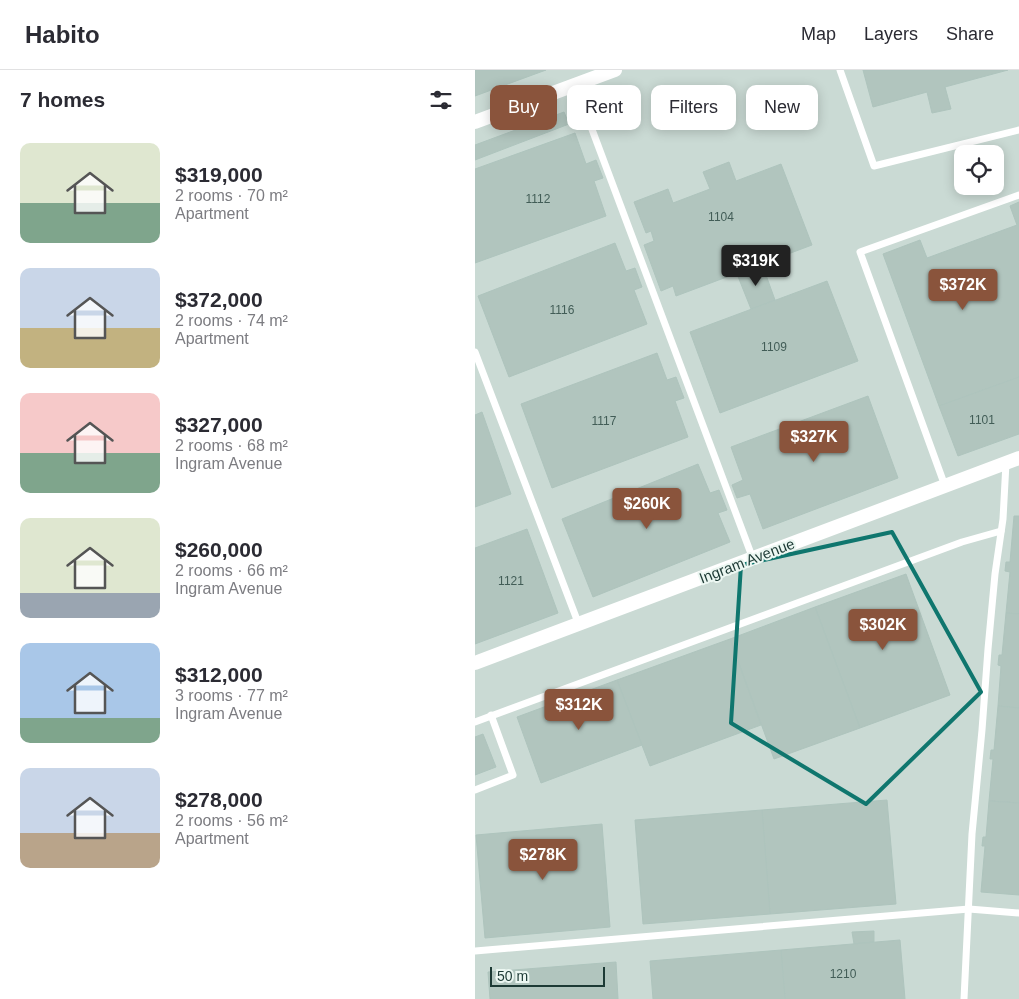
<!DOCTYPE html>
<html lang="en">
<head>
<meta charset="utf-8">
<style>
	:root { --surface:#fff; --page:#f7f7f7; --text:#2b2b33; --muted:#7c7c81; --line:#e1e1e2; --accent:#8a543c }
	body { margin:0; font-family:Helvetica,sans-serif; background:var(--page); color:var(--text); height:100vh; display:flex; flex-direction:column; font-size:19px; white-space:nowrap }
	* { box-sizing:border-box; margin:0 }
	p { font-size:16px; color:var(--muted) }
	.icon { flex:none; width:28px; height:28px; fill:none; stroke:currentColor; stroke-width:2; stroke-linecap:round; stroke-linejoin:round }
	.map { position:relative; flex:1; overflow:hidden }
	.side { display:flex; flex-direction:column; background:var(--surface); width:475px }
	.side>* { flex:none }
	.hud { position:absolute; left:15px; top:15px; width:454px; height:45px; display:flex; gap:10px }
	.tools { position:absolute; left:479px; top:75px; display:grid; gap:10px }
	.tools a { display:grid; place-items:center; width:50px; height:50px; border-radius:10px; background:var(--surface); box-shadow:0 2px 12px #0003; font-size:25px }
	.scale { position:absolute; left:15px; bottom:12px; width:115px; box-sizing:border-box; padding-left:5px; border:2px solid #1d3a35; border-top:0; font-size:14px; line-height:18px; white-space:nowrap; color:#1d3a35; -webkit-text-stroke:4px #ecf7f2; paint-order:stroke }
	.price { position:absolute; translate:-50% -42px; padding:0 11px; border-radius:5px; background:var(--accent); color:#fff; font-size:16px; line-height:32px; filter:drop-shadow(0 1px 2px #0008) }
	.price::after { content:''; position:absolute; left:50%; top:30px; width:15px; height:11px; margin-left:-8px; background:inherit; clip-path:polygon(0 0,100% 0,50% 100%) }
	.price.selected { background:#222; color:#fff }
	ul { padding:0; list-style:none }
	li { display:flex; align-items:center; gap:15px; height:125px; padding:0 20px }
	li span { display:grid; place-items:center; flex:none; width:140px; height:100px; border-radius:10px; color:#555 }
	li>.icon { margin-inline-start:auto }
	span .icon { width:60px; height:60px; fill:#fffc; stroke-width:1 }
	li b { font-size:21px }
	h2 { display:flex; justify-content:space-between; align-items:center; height:60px; padding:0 20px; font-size:21px }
	.pill { padding:0 18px; border-radius:10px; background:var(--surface); box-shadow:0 2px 12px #0003; font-size:18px; line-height:45px }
	.pill.selected { background:var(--accent); color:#fff }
	header { display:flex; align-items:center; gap:30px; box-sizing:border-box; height:70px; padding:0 25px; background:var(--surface); border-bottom:1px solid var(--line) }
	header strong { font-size:24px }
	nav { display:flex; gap:28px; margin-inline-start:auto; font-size:18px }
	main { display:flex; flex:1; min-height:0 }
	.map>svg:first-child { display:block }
	.built { fill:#cadad4; fill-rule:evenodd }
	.building { fill:#b1c5be; stroke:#aec4bd }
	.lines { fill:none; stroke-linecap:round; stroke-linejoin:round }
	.lane { stroke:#fff; stroke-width:7 }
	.street { stroke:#fff; stroke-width:14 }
	.marked { fill:none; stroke:#0f766e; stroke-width:4; stroke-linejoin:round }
	.labels { text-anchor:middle; stroke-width:4; stroke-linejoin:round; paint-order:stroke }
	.number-label { font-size:12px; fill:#425d57 }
	.street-label { font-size:15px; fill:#1d3a35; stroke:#ecf7f2 }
</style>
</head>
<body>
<header>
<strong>Habito</strong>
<nav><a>Map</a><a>Layers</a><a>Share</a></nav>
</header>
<main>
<section class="side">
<h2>7 homes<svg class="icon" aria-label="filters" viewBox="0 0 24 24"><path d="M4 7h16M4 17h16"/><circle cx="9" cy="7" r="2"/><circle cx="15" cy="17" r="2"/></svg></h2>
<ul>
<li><span style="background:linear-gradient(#dfe7d0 60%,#7fa58c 0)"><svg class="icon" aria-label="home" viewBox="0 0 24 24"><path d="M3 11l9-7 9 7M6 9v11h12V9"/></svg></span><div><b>$319,000</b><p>2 rooms · 70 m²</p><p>Apartment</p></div></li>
<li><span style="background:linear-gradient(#c9d6e8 60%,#c2b280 0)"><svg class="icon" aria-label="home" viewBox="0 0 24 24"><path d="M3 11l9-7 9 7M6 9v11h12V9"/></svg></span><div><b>$372,000</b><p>2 rooms · 74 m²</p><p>Apartment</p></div></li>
<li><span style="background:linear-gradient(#f6c9c9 60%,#7fa58c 0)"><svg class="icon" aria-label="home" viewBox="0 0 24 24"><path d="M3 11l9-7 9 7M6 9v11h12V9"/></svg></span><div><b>$327,000</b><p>2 rooms · 68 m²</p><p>Ingram Avenue</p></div></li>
<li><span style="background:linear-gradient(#dfe7d0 75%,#9aa5b1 0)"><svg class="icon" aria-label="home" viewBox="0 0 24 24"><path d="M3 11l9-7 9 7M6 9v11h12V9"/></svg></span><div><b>$260,000</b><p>2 rooms · 66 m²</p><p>Ingram Avenue</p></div></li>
<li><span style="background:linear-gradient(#a9c7e8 75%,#7fa58c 0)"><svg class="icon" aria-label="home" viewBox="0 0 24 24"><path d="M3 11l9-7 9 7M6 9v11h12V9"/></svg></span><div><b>$312,000</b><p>3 rooms · 77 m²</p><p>Ingram Avenue</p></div></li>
<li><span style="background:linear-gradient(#c9d6e8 65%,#b9a48a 0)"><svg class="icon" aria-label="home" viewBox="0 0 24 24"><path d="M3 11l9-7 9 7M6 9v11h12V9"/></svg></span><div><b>$278,000</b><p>2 rooms · 56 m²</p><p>Apartment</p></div></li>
</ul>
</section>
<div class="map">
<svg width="544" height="929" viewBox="0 0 544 929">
	<rect width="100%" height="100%" fill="#dceae5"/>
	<path class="built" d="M 0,0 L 544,0 L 544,929 L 0,929 ZM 488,84 L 520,84 L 520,116 L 488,116 Z"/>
	<g class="building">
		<polygon points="0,0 71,0 0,26"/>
		<polygon points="388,0 533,0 470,17 476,39 457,43 452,22 398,37"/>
		<polygon points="89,42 94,54 0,90 0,75"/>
		<polygon points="100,63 111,94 121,90 128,108 119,111 131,146 0,193 0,99"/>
		<polygon points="254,92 261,111 306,94 337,175 201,226 198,216 186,221 169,175 179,171 176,161 171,163 159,132 193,119 198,133 235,119 228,102"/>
		<polygon points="544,132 544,307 464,336 408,184 445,170 452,188 542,155 535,136"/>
		<polygon points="140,173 151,201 160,198 167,217 159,220 172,254 34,307 3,226"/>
		<polygon points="287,194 300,230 276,239 262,204"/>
		<polygon points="352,211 383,291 245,343 215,262"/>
		<polygon points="182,283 192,310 201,307 209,328 200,331 213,367 77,418 46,334"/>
		<polygon points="544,307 544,364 483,386 464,336"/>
		<polygon points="393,326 423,408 288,459 275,424 262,428 257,415 268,410 256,377"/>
		<polygon points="7,342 36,424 0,437 0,345"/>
		<polygon points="223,394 235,423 244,420 252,440 243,443 255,472 118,527 87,449"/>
		<polygon points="539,446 544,446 544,544 531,543 535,502 530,501 531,492 535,492"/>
		<polygon points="52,459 83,543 0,574 0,478"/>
		<polygon points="431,504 475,625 385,658 340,537"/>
		<polygon points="340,537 385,658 299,689 255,569"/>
		<polygon points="531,543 544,544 544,638 523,636 526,596 523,595 524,585 527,585"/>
		<polygon points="255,569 286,655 175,696 142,610"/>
		<polygon points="142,610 167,675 66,713 42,647"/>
		<polygon points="523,636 544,638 544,733 514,731 518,689 515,689 516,680 519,680"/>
		<polygon points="8,664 21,697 0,705 0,667"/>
		<polygon points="412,730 421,834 295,844 287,740"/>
		<polygon points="514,731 544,733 544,825 506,822 510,776 507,776 508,767 511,767"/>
		<polygon points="287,740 295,844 168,854 160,750"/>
		<polygon points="127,754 135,857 10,868 1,765"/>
		<polygon points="399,861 399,872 379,874 377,862"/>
		<polygon points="425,870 430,929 310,929 306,880"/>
		<polygon points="306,880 310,929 178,929 175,891"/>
		<polygon points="141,892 143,929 15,929 13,902"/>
	</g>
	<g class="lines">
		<g class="lane">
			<polyline points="365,0 399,96 544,60"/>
			<polyline points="100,14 278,489"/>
			<polyline points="0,282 104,555"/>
			<polyline points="470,416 385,182 544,125"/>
			<polyline points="0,652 487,472 526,461"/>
			<polyline points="0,720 38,705 16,645"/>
			<polyline points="0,881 494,839 544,843"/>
			<polyline points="489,929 497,764 507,660 513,579 520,504 528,449 531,393"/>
		</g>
		<g class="street">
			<polyline points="0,52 140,0"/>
			<polyline points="0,593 544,388"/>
		</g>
	</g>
	<path class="marked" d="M 417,462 L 506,622 L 391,734 L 256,653 L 266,495 Z"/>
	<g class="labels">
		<g class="number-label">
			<text x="63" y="133">1112</text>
			<text x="246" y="151">1104</text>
			<text x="87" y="244">1116</text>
			<text x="299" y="281">1109</text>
			<text x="507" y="354">1101</text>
			<text x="129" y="355">1117</text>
			<text x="36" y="515">1121</text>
			<text x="368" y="908">1210</text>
		</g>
		<g class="street-label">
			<text transform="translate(272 491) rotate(-21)" y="5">Ingram Avenue</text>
		</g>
	</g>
</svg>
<div class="tools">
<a><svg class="icon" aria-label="locate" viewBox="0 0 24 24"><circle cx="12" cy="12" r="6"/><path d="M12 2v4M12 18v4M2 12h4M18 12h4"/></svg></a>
</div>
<div class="scale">50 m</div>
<b class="price selected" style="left:281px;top:217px">$319K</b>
<b class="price" style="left:488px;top:241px">$372K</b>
<b class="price" style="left:339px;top:393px">$327K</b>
<b class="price" style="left:172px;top:460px">$260K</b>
<b class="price" style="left:408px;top:581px">$302K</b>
<b class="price" style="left:104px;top:661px">$312K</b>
<b class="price" style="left:68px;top:811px">$278K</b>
<div class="hud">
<a class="pill selected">Buy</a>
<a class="pill">Rent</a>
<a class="pill">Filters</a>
<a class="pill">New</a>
</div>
</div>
</main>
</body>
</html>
